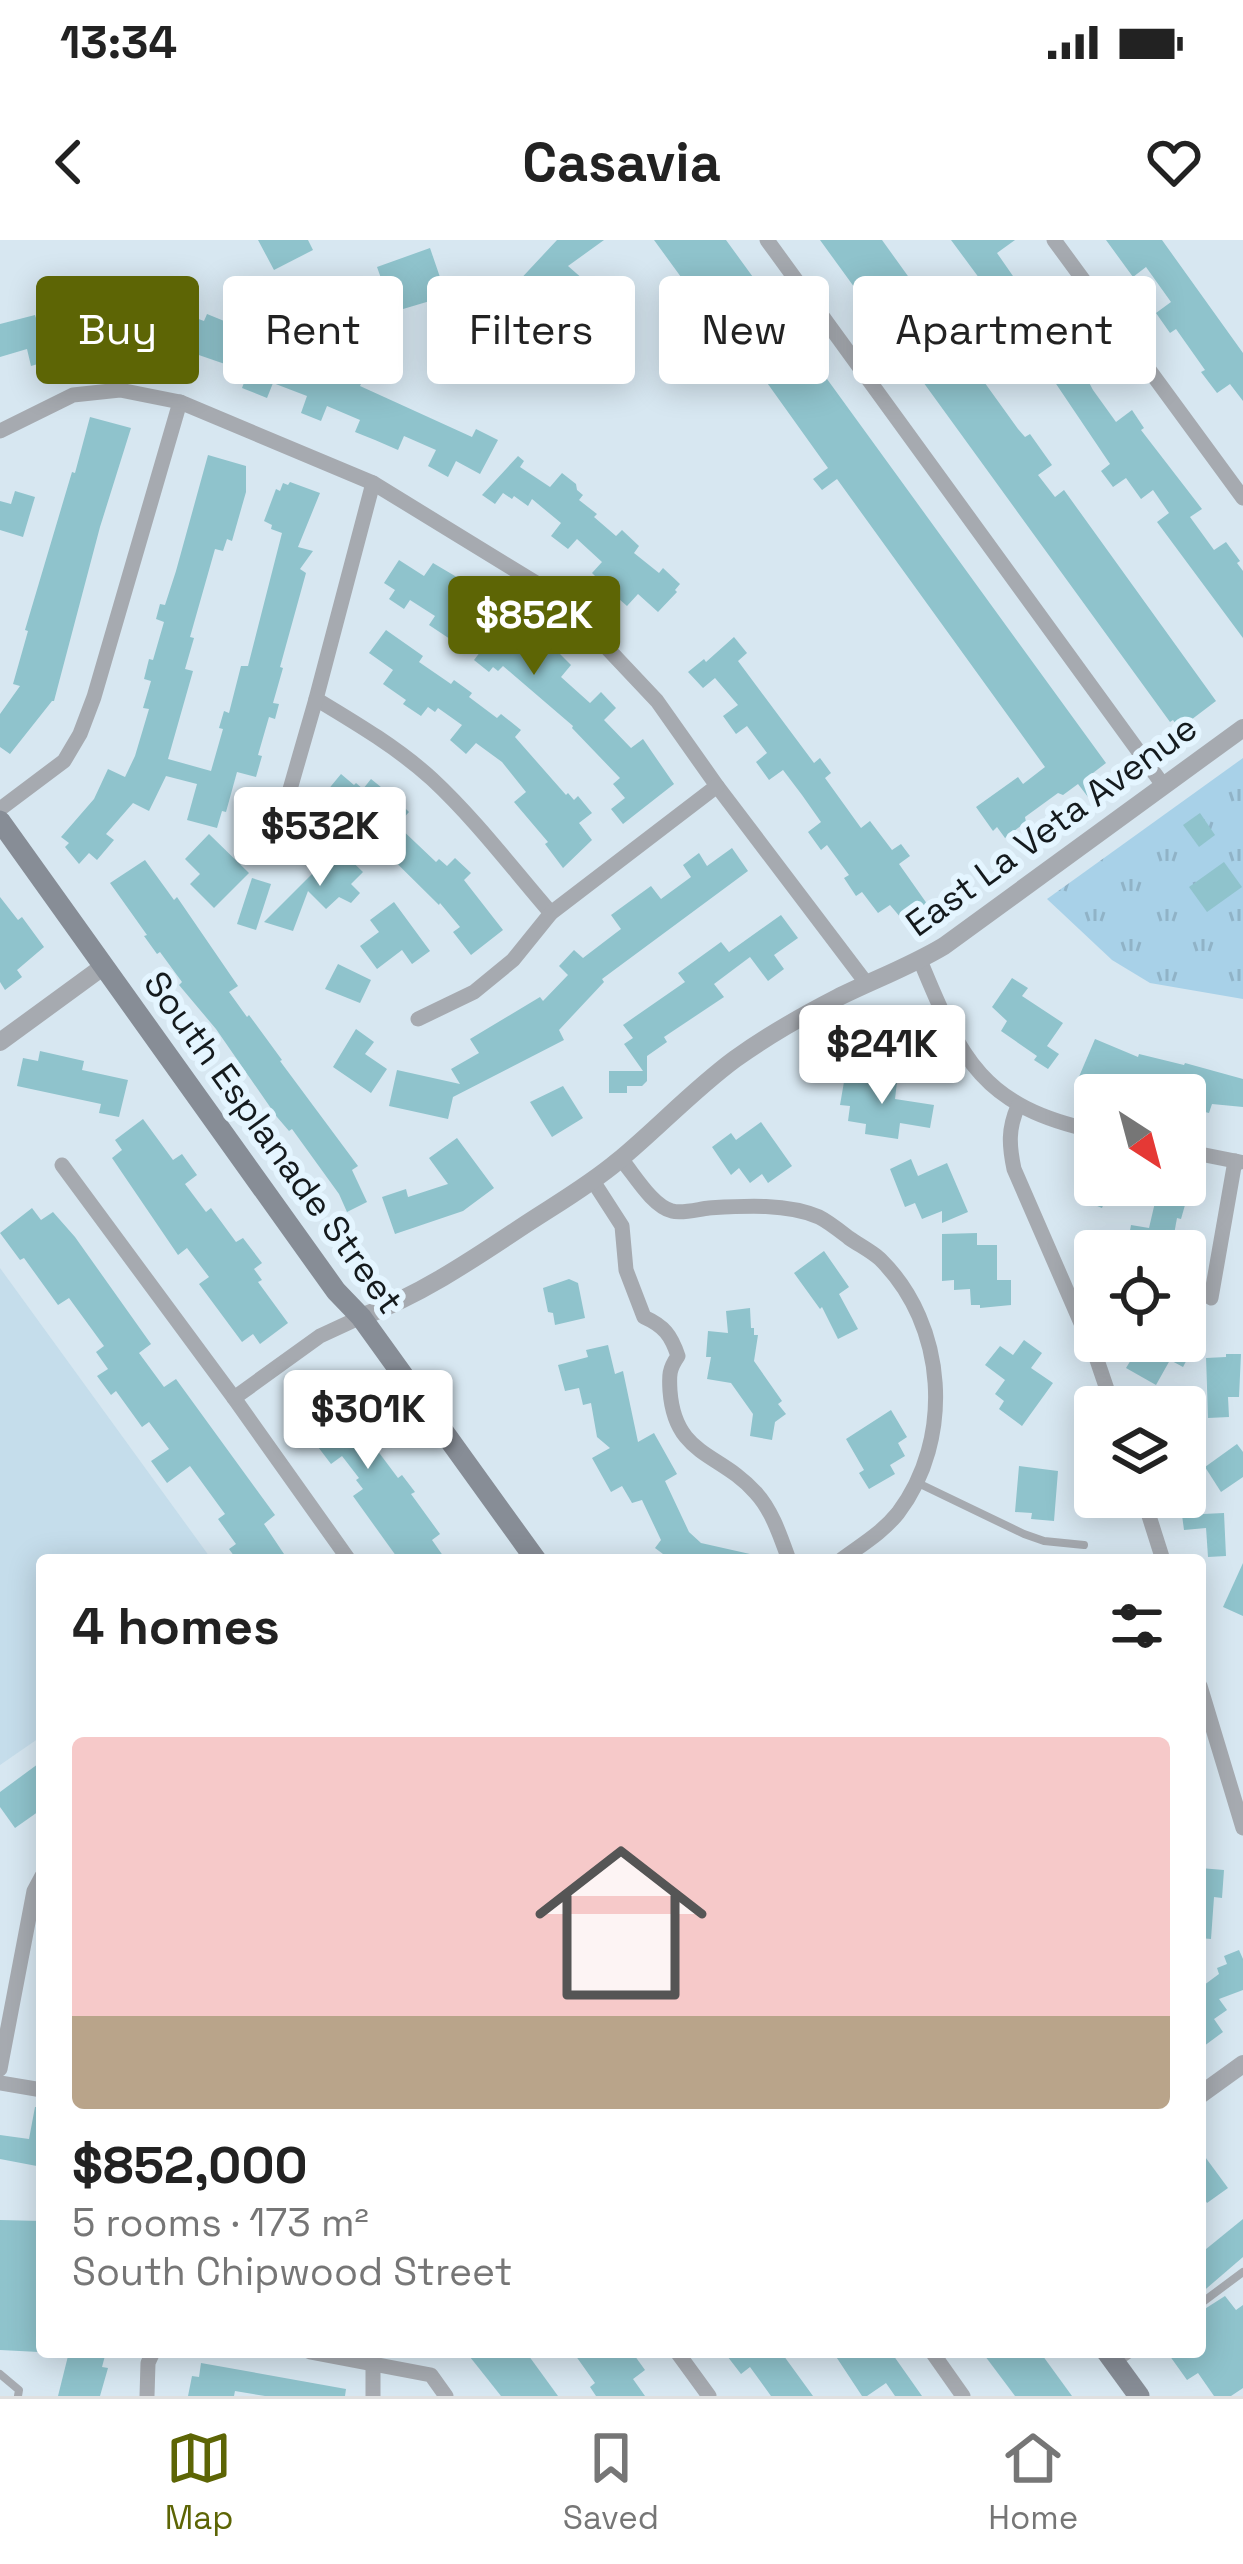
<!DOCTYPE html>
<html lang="en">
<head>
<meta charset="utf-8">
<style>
	:root { --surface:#fff; --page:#f6f6f6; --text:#222; --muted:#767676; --line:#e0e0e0; --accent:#5d6505 }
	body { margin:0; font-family:"Space Grotesk",sans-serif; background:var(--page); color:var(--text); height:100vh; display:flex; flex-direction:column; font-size:45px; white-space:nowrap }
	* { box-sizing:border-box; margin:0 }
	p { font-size:39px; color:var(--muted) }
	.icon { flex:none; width:66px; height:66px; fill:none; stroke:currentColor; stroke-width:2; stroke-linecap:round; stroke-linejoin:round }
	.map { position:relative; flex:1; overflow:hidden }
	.sheet { position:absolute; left:36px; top:1314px; width:1170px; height:804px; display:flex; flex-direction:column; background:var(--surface); border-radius:12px; box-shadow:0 6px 30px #0003 }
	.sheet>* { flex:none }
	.guide { position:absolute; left:36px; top:36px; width:1173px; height:108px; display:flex; gap:24px }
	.needle { width:78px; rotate:144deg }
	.tools { position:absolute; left:1074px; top:834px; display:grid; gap:24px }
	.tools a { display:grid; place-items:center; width:132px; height:132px; border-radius:12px; background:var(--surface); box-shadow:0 6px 30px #0003; font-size:60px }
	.price { position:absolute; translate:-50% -102px; padding:0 27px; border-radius:12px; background:#fff; color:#222; font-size:39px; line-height:78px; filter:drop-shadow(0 3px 6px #0008) }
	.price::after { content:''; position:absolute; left:50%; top:72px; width:36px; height:27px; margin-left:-18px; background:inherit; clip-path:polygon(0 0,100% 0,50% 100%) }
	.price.selected { background:var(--accent); color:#fff }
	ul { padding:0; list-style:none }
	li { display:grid; align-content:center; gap:24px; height:636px; padding:0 36px }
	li+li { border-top:3px solid var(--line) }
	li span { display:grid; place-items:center; height:372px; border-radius:12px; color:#555 }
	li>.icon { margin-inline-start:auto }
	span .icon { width:216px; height:216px; fill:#fffc; stroke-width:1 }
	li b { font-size:51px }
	h2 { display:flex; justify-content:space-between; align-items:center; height:144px; padding:0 36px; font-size:51px }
	.pill { padding:0 42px; border-radius:12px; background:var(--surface); box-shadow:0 6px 30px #0003; font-size:42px; line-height:108px }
	.pill.selected { background:var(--accent); color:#fff }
	.status { display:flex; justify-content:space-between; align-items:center; height:84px; padding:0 60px; background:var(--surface); direction:ltr }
	.status svg { height:33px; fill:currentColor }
	header { display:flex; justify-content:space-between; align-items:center; height:156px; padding:0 36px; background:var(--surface); font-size:54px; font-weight:700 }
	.tabs { display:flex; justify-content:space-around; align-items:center; height:168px; border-top:3px solid var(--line); background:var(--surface); font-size:33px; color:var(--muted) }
	.tabs a { display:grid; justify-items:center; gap:6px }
	.tabs .selected { color:var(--accent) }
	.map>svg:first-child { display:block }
	.built { fill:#c5ddeb }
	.park { fill:url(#park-tufts) }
	.building { fill:#8fc3cc }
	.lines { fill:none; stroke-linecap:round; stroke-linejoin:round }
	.service { stroke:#a6aab0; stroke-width:8 }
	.minor { stroke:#a6aab0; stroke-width:15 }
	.tertiary { stroke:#a6aab0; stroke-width:18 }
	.secondary { stroke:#878d96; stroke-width:21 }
	.labels { text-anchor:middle; stroke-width:12; stroke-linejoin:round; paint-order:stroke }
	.street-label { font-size:36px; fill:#141a1d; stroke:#e4f5ff }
</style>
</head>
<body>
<div class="status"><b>13:34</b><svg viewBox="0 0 49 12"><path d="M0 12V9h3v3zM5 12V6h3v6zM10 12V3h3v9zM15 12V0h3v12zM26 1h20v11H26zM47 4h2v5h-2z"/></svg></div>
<header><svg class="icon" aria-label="back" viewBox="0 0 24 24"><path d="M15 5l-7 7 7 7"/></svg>Casavia<svg class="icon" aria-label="heart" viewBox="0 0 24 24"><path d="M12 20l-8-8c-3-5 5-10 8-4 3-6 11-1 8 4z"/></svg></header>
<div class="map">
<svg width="1243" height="2156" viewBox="0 0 1243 2156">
	<defs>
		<pattern id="park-tufts" width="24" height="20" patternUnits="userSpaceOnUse" patternTransform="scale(3)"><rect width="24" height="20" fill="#a8d1e8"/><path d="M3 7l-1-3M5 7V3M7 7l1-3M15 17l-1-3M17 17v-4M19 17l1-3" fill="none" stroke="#90b3c7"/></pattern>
	</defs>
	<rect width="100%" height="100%" fill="#d7e7f1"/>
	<polygon class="built" points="0,1028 212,1320 42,1320 42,1496 0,1525"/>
	<polygon class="park" points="1243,518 1243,759 1150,743 1112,720 1047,659"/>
	<g class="building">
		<polygon points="258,0 308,0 313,10 274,30"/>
		<polygon points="557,0 604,0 568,26 592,47 581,59 579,57 559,78 550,69 546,74 515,45"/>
		<polygon points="654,0 726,0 1106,523 1089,536 1099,549 1088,557 1078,544 1063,555 1058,553 1025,577 1026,582 1005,598 997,587 993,591 976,567 1018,537 1023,544 1045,527 837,239 822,250 813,239 828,228 705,56 674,78 665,65 689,48"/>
		<polygon points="820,0 882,0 1018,189 1025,197 1030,194 1052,225 1038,235 1055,257 1064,250 1216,461 1179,489 1173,480 1170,482"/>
		<polygon points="951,0 1015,0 997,13 1020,46 1034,36 1049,56 1045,59 1068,91 1073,88 1088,109 1076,118 1087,133 1085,135 1093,150 1116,182 1132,170 1144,188 1141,190 1202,269 1190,277 1214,310 1226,302 1240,321 1237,323 1243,331 1243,398 1157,282 1169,273 1153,250 1141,259 1126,238 1113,247 1101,231 1110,224 1042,123"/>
		<polygon points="1106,0 1162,0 1243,113 1243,161 1230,144 1217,153 1201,132 1205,130 1176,89 1170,93 1156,73 1171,62 1146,27 1133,37"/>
		<polygon points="430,8 442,43 435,46 440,58 393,72 377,27"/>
		<polygon points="506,48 529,96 490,114 484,103 479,106 461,69"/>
		<polygon points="129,58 183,78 185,74 204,81 207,74 234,85 230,95 290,118 293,109 307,114 304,124 348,141 353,129 365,135 360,146 472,197 476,189 498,200 480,234 456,221 448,237 428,226 436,210 404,196 398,210 375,200 355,192 360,180 327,166 321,181 301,173 307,156 273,143 267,158 242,148 248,132 193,113 187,128 167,120 172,106 138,93 132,107 97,94 78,99 82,111 31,126 27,109 0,117 0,84 35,75 36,78 97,62 100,74 120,82"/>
		<polygon points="90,177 131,188 100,287 54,461 52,461 10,514 0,507 0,474 20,446 13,444 28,391 25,390 72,232 75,233"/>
		<polygon points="208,215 246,226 246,252 232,301 227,299 223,311 215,309 190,397 194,398 185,429 193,431 168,519 211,531 223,489 219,488 224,471 229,473 241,426 248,426 282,293 271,289 272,285 264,281 276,249 280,251 283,243 288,245 290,242 320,253 298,307 313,311 300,329 306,333 280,427 283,428 273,463 279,464 275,479 269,477 258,515 262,516 256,537 237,532 226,572 222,571 217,588 187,580 197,544 166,536 149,571 133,563 106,594 114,600 97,620 89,613 79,624 65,607 69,603 61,597 94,559 108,529 125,537 135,516 149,469 143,468 151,441 144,439 149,419 153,420 164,382 156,379 160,364 165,365 176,331"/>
		<polygon points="518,216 524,221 520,227 550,247 562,233 576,244 577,250 583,255 579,260 597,274 594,277 616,296 622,290 639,306 634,313 659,333 663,328 680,344 675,350 677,352 658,372 638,354 627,366 611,352 592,333 602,322 577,299 568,309 551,296 561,283 532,259 528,266 514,256 512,259 503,253 495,264 482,255"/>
		<polygon points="15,251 35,257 23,297 0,290 0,261 11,264"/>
		<polygon points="399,320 424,336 433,323 477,349 471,358 494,373 490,379 513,397 515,394 524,400 531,390 549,403 571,425 561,437 590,463 601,452 616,468 604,480 631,508 643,499 674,544 623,584 611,569 625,558 613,544 620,538 572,488 573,486 503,426 498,431 493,427 489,432 474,420 484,407 457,389 450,399 429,385 435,376 410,360 404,369 389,359 395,350 384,343"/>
		<polygon points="386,390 423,416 419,422 451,444 454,440 472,453 469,457 497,478 501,474 521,490 515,497 566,555 568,553 574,560 578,556 592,573 579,583 592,600 563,628 545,604 548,602 514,562 526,552 502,522 476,503 466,514 450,500 462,485 438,468 435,472 428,467 421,476 403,464 406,460 383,444 393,430 369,413"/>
		<polygon points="734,397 747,413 738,421 814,523 820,518 831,533 825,538 861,588 870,581 892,610 901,604 910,616 899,624 930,668 907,685 890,665 878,673 862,652 856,656 844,638 849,635 827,605 821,610 808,592 821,582 802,555 783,530 769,540 756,522 767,513 747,486 736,494 723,476 738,465 715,438 703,448 688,432 704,419 706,422"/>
		<polygon points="341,534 354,545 356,543 363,549 371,539 397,560 409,572 397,585 436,622 439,619 447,626 455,618 471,633 464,640 503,690 471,715 453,692 460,687 440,663 439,665 351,578 349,579 335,568 331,571 324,565 322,557"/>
		<polygon points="1200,573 1215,595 1199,607 1183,585"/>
		<polygon points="209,594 249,633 214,668 190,644 200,634 185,619"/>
		<polygon points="338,608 363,632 351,644 360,653 351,663 339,657 326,669 308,651 293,691 264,682"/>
		<polygon points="732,608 748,631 602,739 604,742 559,790 564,800 453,857 448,879 389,866 397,830 460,844 451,829 479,813 470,799 540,757 543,761 568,735 559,726 574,710 583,718 621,689 611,675 651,646 661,659 691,637 683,625 699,613 707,626"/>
		<polygon points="145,620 174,660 177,657 238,746 229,752 247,777 249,775 282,820 280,821 358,926 352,930 367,962 347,972 339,954 292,889 289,891 277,877 216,789 179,745 182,742 160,712 157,714 144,696 147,695 110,643"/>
		<polygon points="1224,622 1242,647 1207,672 1189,647"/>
		<polygon points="252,638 271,644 256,690 237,684"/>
		<polygon points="0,657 18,680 22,677 44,707 17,730 22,737 5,750 0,742"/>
		<polygon points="394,662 430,711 412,724 402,710 377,729 360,706 379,692 370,680"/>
		<polygon points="781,675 798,698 774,715 784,729 768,741 750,717 714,744 724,757 664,797 667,802 647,816 647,841 642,846 627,846 627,853 609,853 609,831 643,831 624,804 633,798 623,785 685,742 678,733 721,702 729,712"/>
		<polygon points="338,724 371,740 360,763 325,749"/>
		<polygon points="1012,738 1028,748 1022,756 1063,783 1047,806 1059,814 1048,829 1034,820 1037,816 1001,791 1007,781 992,767"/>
		<polygon points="356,789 374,802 365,814 387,829 371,853 333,827"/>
		<polygon points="1095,799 1138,817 1139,814 1184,825 1185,823 1243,839 1243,867 1212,864 1209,873 1185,867 1185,855 1142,855 1114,847 1112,850 1105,848 1104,850 1078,839"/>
		<polygon points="40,811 84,821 82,830 128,840 119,877 99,873 101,864 17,846 23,818 38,821"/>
		<polygon points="858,834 897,842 895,859 934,865 930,888 900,883 898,899 865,894 866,884 848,881 850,866 840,865 845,836 857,838"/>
		<polygon points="563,846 583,878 552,897 530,862"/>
		<polygon points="143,879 173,920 182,914 197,935 185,944 206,972 211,968 236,1002 243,998 262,1023 254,1029 262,1040 258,1042 288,1083 260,1104 253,1094 242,1102 199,1044 209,1037 187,1008 178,1015 112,918 122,910 115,900"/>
		<polygon points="761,882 792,926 768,943 762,934 750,943 739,928 731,935 712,907 731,893 736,900"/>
		<polygon points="457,898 494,948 463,971 395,994 382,957 406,949 408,957 448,944 429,918"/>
		<polygon points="1094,917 1095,945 1111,945 1102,968 1078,958"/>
		<polygon points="911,919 918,936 947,923 968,972 942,983 942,971 922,979 915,963 905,967 890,929"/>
		<polygon points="1126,945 1193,945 1188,966 1185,965 1181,979 1177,978 1171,1011 1127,1007 1131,985 1149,988 1156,958 1126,951"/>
		<polygon points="32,968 41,980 53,972 75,997 151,1104 139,1113 164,1147 176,1139 275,1275 264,1284 288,1320 237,1320 229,1309 236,1304 218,1279 225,1274 190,1226 167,1243 151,1221 169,1209 149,1182 142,1187 116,1151 111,1155 97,1136 108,1129 96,1112 104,1106 69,1058 58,1065 24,1018 20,1020 0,993"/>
		<polygon points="977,993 977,1005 997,1005 997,1040 1011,1040 1011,1065 980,1068 980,1065 971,1065 970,1049 954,1050 954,1040 942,1041 942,994"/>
		<polygon points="824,1011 849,1047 839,1054 858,1089 838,1099 822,1067 820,1069 794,1033"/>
		<polygon points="569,1039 578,1043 585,1078 555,1085 553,1073 548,1072 543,1048"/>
		<polygon points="750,1068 751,1088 754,1088 754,1095 758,1095 754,1121 782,1161 778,1164 786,1174 775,1182 772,1200 750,1196 753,1174 731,1143 707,1139 711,1117 706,1117 708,1091 728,1093 726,1071"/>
		<polygon points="1024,1100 1042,1113 1031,1128 1053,1143 1022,1186 999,1169 1004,1161 995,1154 1005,1140 985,1125 1000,1106 1013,1115"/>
		<polygon points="1156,1101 1164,1101 1175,1107 1177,1104 1191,1112 1183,1127 1170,1120 1156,1145 1126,1128 1134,1115 1144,1121"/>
		<polygon points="608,1105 615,1134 623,1131 638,1202 654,1193 677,1234 665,1241 689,1292 701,1303 750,1314 750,1320 671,1320 655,1308 661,1300 642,1260 632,1263 622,1246 611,1252 592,1218 610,1208 597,1197 591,1163 583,1165 579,1148 565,1151 558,1125 588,1117 586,1110"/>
		<polygon points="1226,1114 1241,1114 1239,1157 1228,1157 1229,1177 1208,1178 1206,1118 1226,1117"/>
		<polygon points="323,1136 337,1154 342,1151 363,1177 383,1205 377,1210 398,1238 402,1235 415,1252 411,1254 440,1294 432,1300 446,1320 399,1320 353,1256 363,1249 356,1240 359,1238 342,1216 331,1224 296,1178 305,1171 295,1157"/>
		<polygon points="891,1170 907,1197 898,1203 905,1216 890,1225 895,1234 869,1249 859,1233 864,1230 846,1199"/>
		<polygon points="1237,1204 1243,1212 1243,1237 1221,1252 1205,1227"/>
		<polygon points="1019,1226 1058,1231 1054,1281 1031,1279 1032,1273 1015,1272"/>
		<polygon points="1224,1273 1226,1316 1208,1317 1206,1288 1184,1290 1182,1275"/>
		<polygon points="1243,1323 1243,1376 1223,1367"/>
		<polygon points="42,1521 42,1569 15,1588 0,1567 0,1552"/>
		<polygon points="1200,1628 1224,1630 1222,1658 1214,1657 1211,1699 1200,1698"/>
		<polygon points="1239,1710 1243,1719 1243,1750 1219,1759 1227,1770 1214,1779 1223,1792 1200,1809 1200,1748 1219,1734 1217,1728 1227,1724 1224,1716"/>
		<polygon points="35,1867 42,1867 42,1927 0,1919 0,1895 29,1899"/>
		<polygon points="1200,1910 1228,1948 1207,1963 1200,1952"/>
		<polygon points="1243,1979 1243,2017 1200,2054 1200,2014"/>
		<polygon points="0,1980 42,1981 39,2112 0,2110"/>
		<polygon points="1225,2056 1236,2070 1243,2065 1243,2148 1231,2156 1214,2156 1198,2133 1187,2140 1167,2112 1200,2112 1200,2072"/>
		<polygon points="69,2112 106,2112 102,2127 108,2128 100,2156 58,2156"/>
		<polygon points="477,2112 526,2112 558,2156 501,2156 470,2117"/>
		<polygon points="573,2112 632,2112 645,2130 633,2139 645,2156 596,2156 590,2147 595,2143"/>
		<polygon points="724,2112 781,2112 813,2156 771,2156 750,2127 741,2134"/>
		<polygon points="833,2112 891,2112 922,2156 895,2156 886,2143 867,2156 862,2156"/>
		<polygon points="982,2112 1040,2112 1072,2156 1015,2156"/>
		<polygon points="201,2123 346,2149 345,2156 265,2156 235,2151 234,2156 188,2156 192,2136 199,2137"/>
	</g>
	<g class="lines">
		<g class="service">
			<polyline points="918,1243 1024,1294 1044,1301 1084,1305"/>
			<polyline points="1200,2064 1243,2032"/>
			<polyline points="1117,2123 1133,2112"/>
			<polyline points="0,2134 19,2150 18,2156"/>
		</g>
		<g class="minor">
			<polyline points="767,0 1163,545"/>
			<polyline points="1054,0 1243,258"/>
			<polyline points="0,191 73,155 120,150 180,162 373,243 559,357 657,461 717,546 867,744"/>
			<path d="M 316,459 C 356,483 398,508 432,539 C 476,580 512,628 551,673"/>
			<polyline points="0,569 64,521 80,494 94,457 180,162"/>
			<polyline points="280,584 316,459 373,243"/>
			<path d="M 920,720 C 961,820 983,867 1095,891"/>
			<polyline points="418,779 474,752 513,720 551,673 717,546"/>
			<path d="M 1018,866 C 1008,889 1009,905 1014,929 L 1097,1120 L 1113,1167"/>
			<polyline points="1185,911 1240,922"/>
			<path d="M 621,919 C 634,934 652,966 672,971 C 682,974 699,969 709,968 C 743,966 786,963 819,977 C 829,982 840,991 849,998 C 859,1005 871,1011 880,1019 C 947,1085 954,1199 898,1273 C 882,1293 861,1305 841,1320"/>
			<polyline points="62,925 234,1158 349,1320"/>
			<path d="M 593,941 L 622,986 L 626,1030 L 644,1077 C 664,1086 671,1095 678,1116 C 669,1129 669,1135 670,1151 C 675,1217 720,1212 756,1253 C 772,1270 781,1298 789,1320"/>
			<polyline points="1211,1058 1235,921"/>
			<polyline points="234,1158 320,1096 361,1077"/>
			<polyline points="1143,1257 1163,1320"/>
			<polyline points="1200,1446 1243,1588"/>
			<polyline points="0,1829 34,1651 42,1636"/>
			<polyline points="0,1843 42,1850"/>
			<polyline points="310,2112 431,2135 446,2156"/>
			<polyline points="677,2112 709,2156"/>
			<polyline points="932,2112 963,2156"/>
			<polyline points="147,2156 148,2123 153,2112"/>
			<polyline points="373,2156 373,2124"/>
		</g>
		<g class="tertiary">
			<polyline points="0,802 104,726"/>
			<path d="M 361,1077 C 418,1056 469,1022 520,988 C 553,966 587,947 618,921 C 658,888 693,850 735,819 C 767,796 802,776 837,758 C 873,740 909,727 944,706 L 1243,488"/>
			<polyline points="1200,1855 1243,1824"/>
		</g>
		<g class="secondary">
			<polyline points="0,581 336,1051 361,1077 536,1320"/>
			<polyline points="1107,2112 1139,2156"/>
		</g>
	</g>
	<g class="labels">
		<g class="street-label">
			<text transform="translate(1051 585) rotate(-36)" y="13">East La Veta Avenue</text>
			<text transform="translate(274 902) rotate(54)" y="13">South Esplanade Street</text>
		</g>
	</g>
</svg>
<div class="tools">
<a><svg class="needle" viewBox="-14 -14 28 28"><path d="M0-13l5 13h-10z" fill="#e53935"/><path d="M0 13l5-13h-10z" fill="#767676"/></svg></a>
<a><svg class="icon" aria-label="locate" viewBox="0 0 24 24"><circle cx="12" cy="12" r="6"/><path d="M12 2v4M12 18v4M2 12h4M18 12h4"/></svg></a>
<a><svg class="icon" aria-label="layers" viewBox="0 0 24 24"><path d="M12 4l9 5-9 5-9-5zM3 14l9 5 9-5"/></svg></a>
</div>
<b class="price selected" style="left:534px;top:438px">$852K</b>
<b class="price" style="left:320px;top:649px">$532K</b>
<b class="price" style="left:882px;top:867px">$241K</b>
<b class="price" style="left:368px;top:1232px">$301K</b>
<div class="guide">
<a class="pill selected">Buy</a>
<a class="pill">Rent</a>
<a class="pill">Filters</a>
<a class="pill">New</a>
<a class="pill">Apartment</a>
</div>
<section class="sheet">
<h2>4 homes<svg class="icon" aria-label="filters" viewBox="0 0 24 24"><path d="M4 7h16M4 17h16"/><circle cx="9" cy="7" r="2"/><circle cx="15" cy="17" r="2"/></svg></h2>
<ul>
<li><span style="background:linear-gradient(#f6c9c9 75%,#b9a48a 0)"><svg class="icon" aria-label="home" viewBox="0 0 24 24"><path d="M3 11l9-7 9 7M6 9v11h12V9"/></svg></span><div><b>$852,000</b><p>5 rooms · 173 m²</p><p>South Chipwood Street</p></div></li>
</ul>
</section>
</div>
<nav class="tabs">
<a class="selected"><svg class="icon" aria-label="map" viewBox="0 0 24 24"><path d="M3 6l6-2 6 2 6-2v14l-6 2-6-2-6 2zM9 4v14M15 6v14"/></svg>Map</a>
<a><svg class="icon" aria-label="saved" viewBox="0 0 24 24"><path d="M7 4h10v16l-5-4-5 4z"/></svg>Saved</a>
<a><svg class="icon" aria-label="home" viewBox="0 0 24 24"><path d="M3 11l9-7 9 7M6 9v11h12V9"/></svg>Home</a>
</nav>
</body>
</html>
